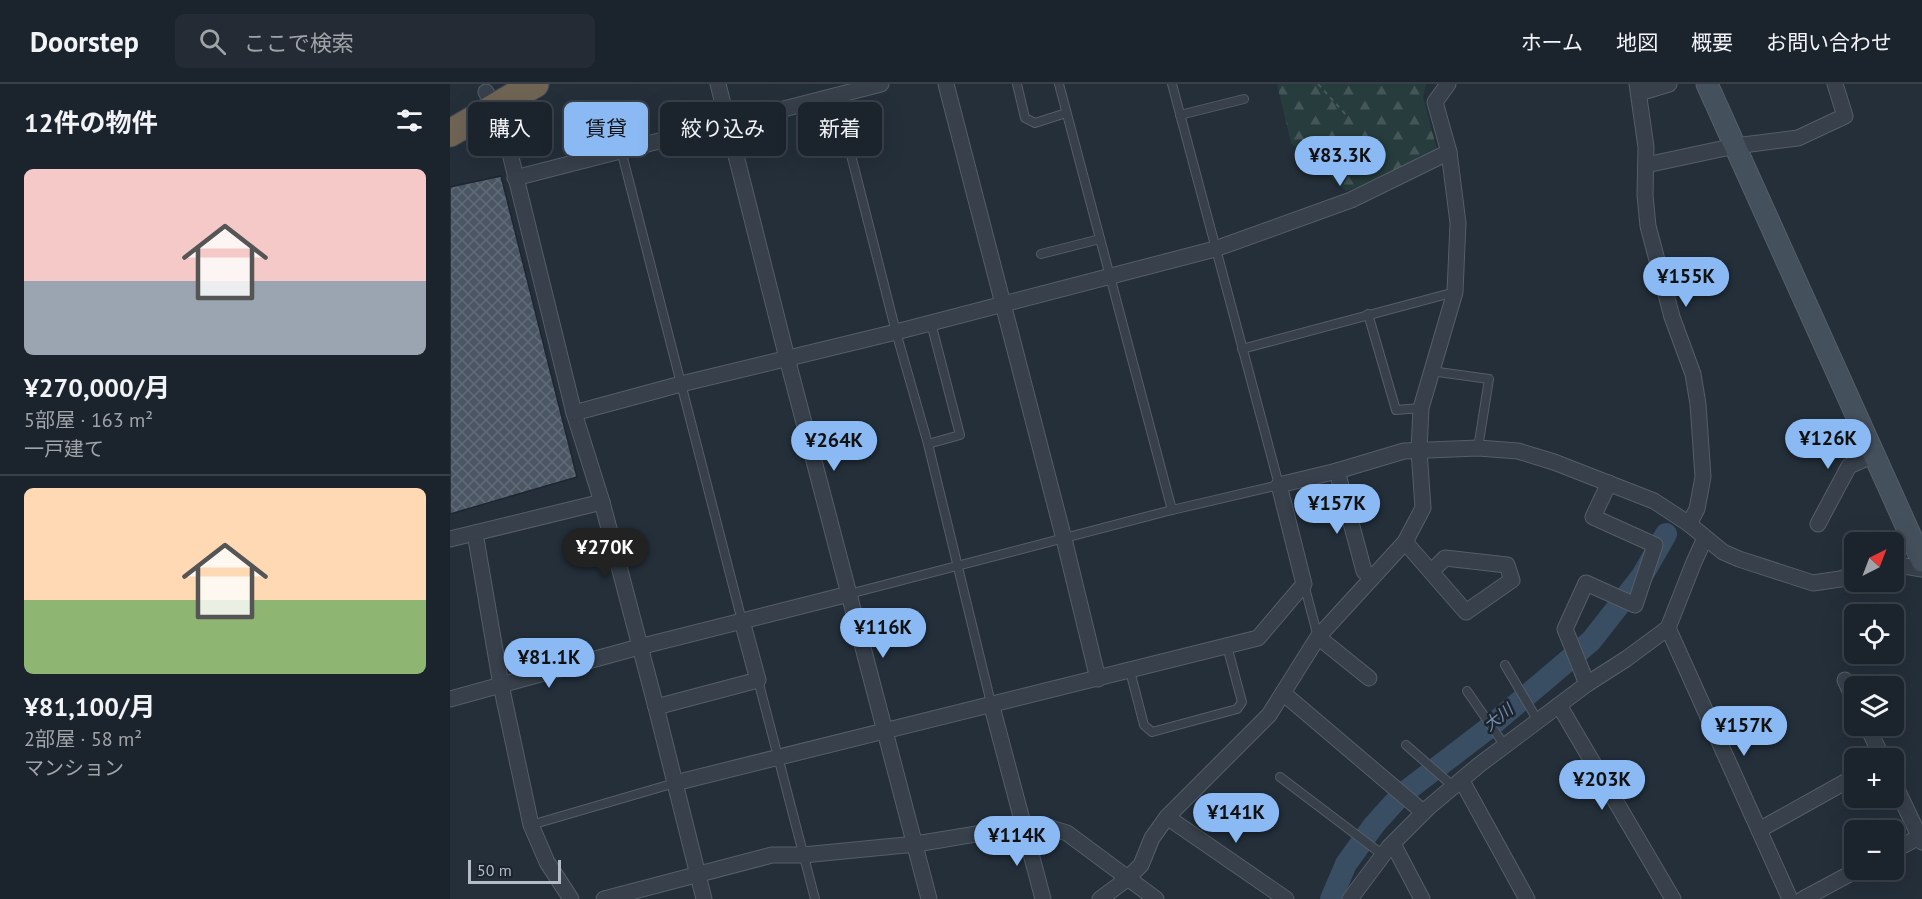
<!DOCTYPE html>
<html lang="ja">
<head>
<meta charset="utf-8">
<style>
	:root { --surface:#1b232c; --page:#242b34; --text:#f1f3f6; --muted:#a0a4a9; --line:#394048; --accent:#8bb9f3 }
	body { margin:0; font-family:"PT Sans","Noto Sans JP",sans-serif; background:var(--page); color:var(--text); height:100vh; display:flex; flex-direction:column; font-size:22px; white-space:nowrap }
	* { box-sizing:border-box; margin:0 }
	p { font-size:20px; color:var(--muted) }
	.icon { flex:none; width:33px; height:33px; fill:none; stroke:currentColor; stroke-width:2; stroke-linecap:round; stroke-linejoin:round }
	.map { position:relative; flex:1; overflow:hidden }
	.details { display:flex; flex-direction:column; background:var(--surface); width:450px }
	.details>* { flex:none }
	.guide { position:absolute; left:18px; top:18px; width:570px; height:54px; display:flex; gap:12px }
	.needle { width:39px; rotate:42deg }
	.tools { position:absolute; left:1394px; top:448px; display:grid; gap:12px }
	.tools a { display:grid; place-items:center; width:60px; height:60px; border-radius:9px; background:var(--surface); box-shadow:0 6px 24px #0002,0 0 0 2px var(--line); font-size:30px }
	.scale { position:absolute; left:18px; bottom:15px; width:93px; box-sizing:border-box; padding-left:6px; border:3px solid #b3bbc6; border-top:0; font-size:16px; line-height:21px; white-space:nowrap; color:#b3bbc6; -webkit-text-stroke:4px #1c252f; paint-order:stroke }
	.price { position:absolute; translate:-50% -51px; padding:0 14px; border-radius:21px; background:var(--accent); color:#111; font-size:20px; line-height:39px; filter:drop-shadow(0 2px 3px #0008) }
	.price::after { content:''; position:absolute; left:50%; top:36px; width:18px; height:14px; margin-left:-9px; background:inherit; clip-path:polygon(0 0,100% 0,50% 100%) }
	.price.current { background:#222; color:#fff }
	ul { padding:0; list-style:none }
	li { display:grid; align-content:center; gap:12px; height:318px; padding:0 24px }
	li+li { border-top:2px solid var(--line) }
	li span { display:grid; place-items:center; height:186px; border-radius:9px; color:#555 }
	li>.icon { margin-inline-start:auto }
	span .icon { width:108px; height:108px; fill:#fffc; stroke-width:1 }
	li b { font-size:26px }
	h2 { display:flex; justify-content:space-between; align-items:center; height:72px; padding:0 24px; font-size:26px }
	.chip { padding:0 21px; border-radius:9px; background:var(--surface); box-shadow:0 6px 24px #0002,0 0 0 2px var(--line); font-size:21px; line-height:54px }
	.chip.current { background:var(--accent); color:#111 }
	header { display:flex; align-items:center; gap:36px; box-sizing:border-box; height:84px; padding:0 30px; background:var(--surface); border-bottom:2px solid var(--line) }
	header strong { font-size:28px }
	nav { display:flex; gap:33px; margin-inline-start:auto; font-size:21px }
	.search { width:420px; height:54px; background:var(--page); display:flex; align-items:center; gap:15px; box-sizing:border-box; padding:0 21px; border-radius:9px; color:var(--muted); font-size:22px }
	main { display:flex; flex:1; min-height:0 }
	.map>svg:first-child { display:block }
	.forest { fill:url(#forest-firs) }
	.lines { fill:none; stroke-linecap:round; stroke-linejoin:round }
	.river { stroke:#394d63; stroke-width:22 }
	.building { fill:url(#building-cross-hatch); stroke:#1e2731; stroke-width:1.5 }
	.lane-casing { stroke:#555e68; stroke-width:10 }
	.street-casing { stroke:#555e68; stroke-width:17 }
	.secondary-casing { stroke:#555e68; stroke-width:23 }
	.highway-casing { stroke:#424b55; stroke-width:29 }
	.path { stroke:#45595b; stroke-width:2; stroke-dasharray:4.5 4.5; stroke-linecap:butt }
	.lane { stroke:#37404b; stroke-width:8 }
	.street { stroke:#37404b; stroke-width:15 }
	.secondary { stroke:#45505d; stroke-width:21 }
	.highway { stroke:#706455; stroke-width:27 }
	.labels { text-anchor:middle; stroke-width:5; stroke-linejoin:round; paint-order:stroke }
	.water-label { font-size:16px; font-style:italic; fill:#748da9; stroke:#1c252f }
</style>
</head>
<body>
<header>
<strong>Doorstep</strong>
<div class="search"><svg class="icon" aria-label="search" viewBox="0 0 24 24"><circle cx="10" cy="10" r="6"/><path d="M15 15l6 6"/></svg>ここで検索</div>
<nav><a>ホーム</a><a>地図</a><a>概要</a><a>お問い合わせ</a></nav>
</header>
<main>
<section class="details">
<h2>12件の物件<svg class="icon" aria-label="filters" viewBox="0 0 24 24"><path d="M4 7h16M4 17h16"/><circle cx="9" cy="7" r="2"/><circle cx="15" cy="17" r="2"/></svg></h2>
<ul>
<li><span style="background:linear-gradient(#f6c9c9 60%,#9aa5b1 0)"><svg class="icon" aria-label="home" viewBox="0 0 24 24"><path d="M3 11l9-7 9 7M6 9v11h12V9"/></svg></span><div><b>¥270,000/月</b><p>5部屋 · 163 m²</p><p>一戸建て</p></div></li>
<li><span style="background:linear-gradient(#ffd9b3 60%,#8fb573 0)"><svg class="icon" aria-label="home" viewBox="0 0 24 24"><path d="M3 11l9-7 9 7M6 9v11h12V9"/></svg></span><div><b>¥81,100/月</b><p>2部屋 · 58 m²</p><p>マンション</p></div></li>
</ul>
</section>
<div class="map">
<svg width="1472" height="815" viewBox="0 0 1472 815">
	<defs>
		<pattern id="forest-firs" width="22" height="20" patternUnits="userSpaceOnUse" patternTransform="scale(1.5)"><rect width="22" height="20" fill="#273c3c"/><path d="M5 1l3.5 6h-7zM16 11l3.5 6h-7z" fill="#445657"/></pattern>
		<pattern id="building-cross-hatch" width="8" height="8" patternUnits="userSpaceOnUse" patternTransform="scale(1.5)"><rect width="8" height="8" fill="#4a5663"/><path d="M0 0l8 8M0 8l8-8" fill="none" stroke="#626c78"/></pattern>
	</defs>
	<rect width="100%" height="100%" fill="#242f3a"/>
	<polygon class="forest" points="827,0 976,0 973,13 989,73 896,107 841,59"/>
	<g class="lines">
		<polyline class="river" points="881,815 896,780 924,741 951,711 1036,646 1141,557 1192,492 1216,450"/>
	</g>
	<polygon class="building" points="51,92 127,393 0,430 0,103"/>
	<g class="lines">
		<g class="lane-casing">
			<g id="lane">
				<polyline points="567,0 575,34 585,39 616,29"/>
				<polyline points="609,0 722,426"/>
				<polyline points="386,12 446,248 478,360 541,619"/>
				<polyline points="730,31 794,15"/>
				<polyline points="171,66 292,537"/>
				<polyline points="591,170 650,155"/>
				<polyline points="918,230 946,326 971,324"/>
				<polyline points="792,265 1005,208"/>
				<polyline points="981,287 1039,295 1028,364"/>
				<polyline points="478,360 510,351 481,239"/>
				<polyline points="854,500 868,553"/>
				<polyline points="399,510 722,426 829,401 722,0"/>
				<polyline points="1055,581 1088,637"/>
				<polyline points="680,587 694,641 702,648 787,625 792,618 777,562"/>
				<polyline points="308,596 365,815"/>
				<polyline points="1017,607 1055,662"/>
				<polyline points="956,661 1004,703"/>
				<polyline points="830,693 933,771"/>
				<polyline points="81,741 225,699"/>
			</g>
		</g>
		<g class="street-casing">
			<g id="street">
				<polyline points="268,0 337,274 479,815"/>
				<polyline points="496,0 614,455 648,595"/>
				<polyline points="1187,0 1196,63 1195,111 1198,142 1222,233 1243,290 1248,320 1253,393 1247,425 1239,440"/>
				<polyline points="36,8 52,37 124,329 152,418 206,623 254,815"/>
				<polyline points="1189,9 1219,0"/>
				<polyline points="1196,81 1285,62 1348,54 1395,32 1385,0"/>
				<polyline points="65,94 431,0"/>
				<polyline points="124,329 231,300 446,248 765,165 901,116 999,68 985,18 998,0"/>
				<polyline points="887,387 914,487 922,494"/>
				<polyline points="1368,440 1399,382 1424,371"/>
				<polyline points="25,449 51,601 81,741 97,778 121,815"/>
				<polyline points="0,455 152,418"/>
				<polyline points="955,458 1016,528 1062,496 1057,481 995,474 981,488"/>
				<polyline points="1443,480 1472,485"/>
				<polyline points="1218,544 1340,815"/>
				<polyline points="868,553 919,594"/>
				<polyline points="1395,596 1404,615"/>
				<polyline points="1137,600 1115,545 1136,499 1185,521 1205,461 1143,433 1159,399"/>
				<polyline points="833,609 973,728"/>
				<polyline points="0,615 189,563 399,510"/>
				<polyline points="541,619 593,815"/>
				<polyline points="1109,621 1223,815"/>
				<polyline points="206,623 308,596 292,537"/>
				<polyline points="1417,642 1433,675"/>
				<polyline points="1012,697 1077,815"/>
				<polyline points="1443,697 1472,758"/>
				<polyline points="225,699 808,554 854,500 829,401 887,387 954,367 1028,364 1068,367 1104,378 1204,417 1239,440 1273,468 1289,475 1363,499 1390,495 1404,490"/>
				<polyline points="717,733 836,815"/>
				<polyline points="1309,746 1404,693"/>
				<polyline points="943,760 972,815"/>
				<polyline points="1443,767 1469,753"/>
				<polyline points="154,815 322,771 353,771 466,760 574,742 601,744 617,749 706,815"/>
				<polyline points="650,815 677,795 691,781 702,754 717,733 819,631 868,553 955,458 973,424 969,366 971,324 1005,208 1008,139 999,68"/>
				<polyline points="900,815 939,763 979,723 1029,681 1137,600 1176,575 1218,544 1244,478 1255,454"/>
				<polyline points="1353,815 1407,786"/>
			</g>
		</g>
		<g class="secondary-casing">
			<polyline id="secondary" points="1257,0 1472,477"/>
		</g>
		<g class="highway-casing">
			<polyline id="highway" points="0,49 85,0"/>
		</g>
		<polyline class="path" points="868,0 897,32"/>
		<use href="#lane" class="lane"/>
		<use href="#street" class="street"/>
		<use href="#secondary" class="secondary"/>
		<use href="#highway" class="highway"/>
	</g>
	<g class="labels">
		<g class="water-label">
			<text transform="translate(1048 633) rotate(-39)" y="6">大川</text>
		</g>
	</g>
</svg>
<div class="tools">
<a><svg class="needle" viewBox="-14 -14 28 28"><path d="M0-13l5 13h-10z" fill="#e53935"/><path d="M0 13l5-13h-10z" fill="#a0a4a9"/></svg></a>
<a><svg class="icon" aria-label="locate" viewBox="0 0 24 24"><circle cx="12" cy="12" r="6"/><path d="M12 2v4M12 18v4M2 12h4M18 12h4"/></svg></a>
<a><svg class="icon" aria-label="layers" viewBox="0 0 24 24"><path d="M12 4l9 5-9 5-9-5zM3 14l9 5 9-5"/></svg></a>
<a>+</a>
<a>−</a>
</div>
<div class="scale">50 m</div>
<b class="price" style="left:890px;top:103px">¥83.3K</b>
<b class="price" style="left:1236px;top:224px">¥155K</b>
<b class="price" style="left:1378px;top:386px">¥126K</b>
<b class="price" style="left:384px;top:388px">¥264K</b>
<b class="price" style="left:887px;top:451px">¥157K</b>
<b class="price current" style="left:155px;top:495px">¥270K</b>
<b class="price" style="left:433px;top:575px">¥116K</b>
<b class="price" style="left:99px;top:605px">¥81.1K</b>
<b class="price" style="left:1294px;top:673px">¥157K</b>
<b class="price" style="left:1152px;top:727px">¥203K</b>
<b class="price" style="left:786px;top:760px">¥141K</b>
<b class="price" style="left:567px;top:783px">¥114K</b>
<div class="guide">
<a class="chip">購入</a>
<a class="chip current">賃貸</a>
<a class="chip">絞り込み</a>
<a class="chip">新着</a>
</div>
</div>
</main>
</body>
</html>
